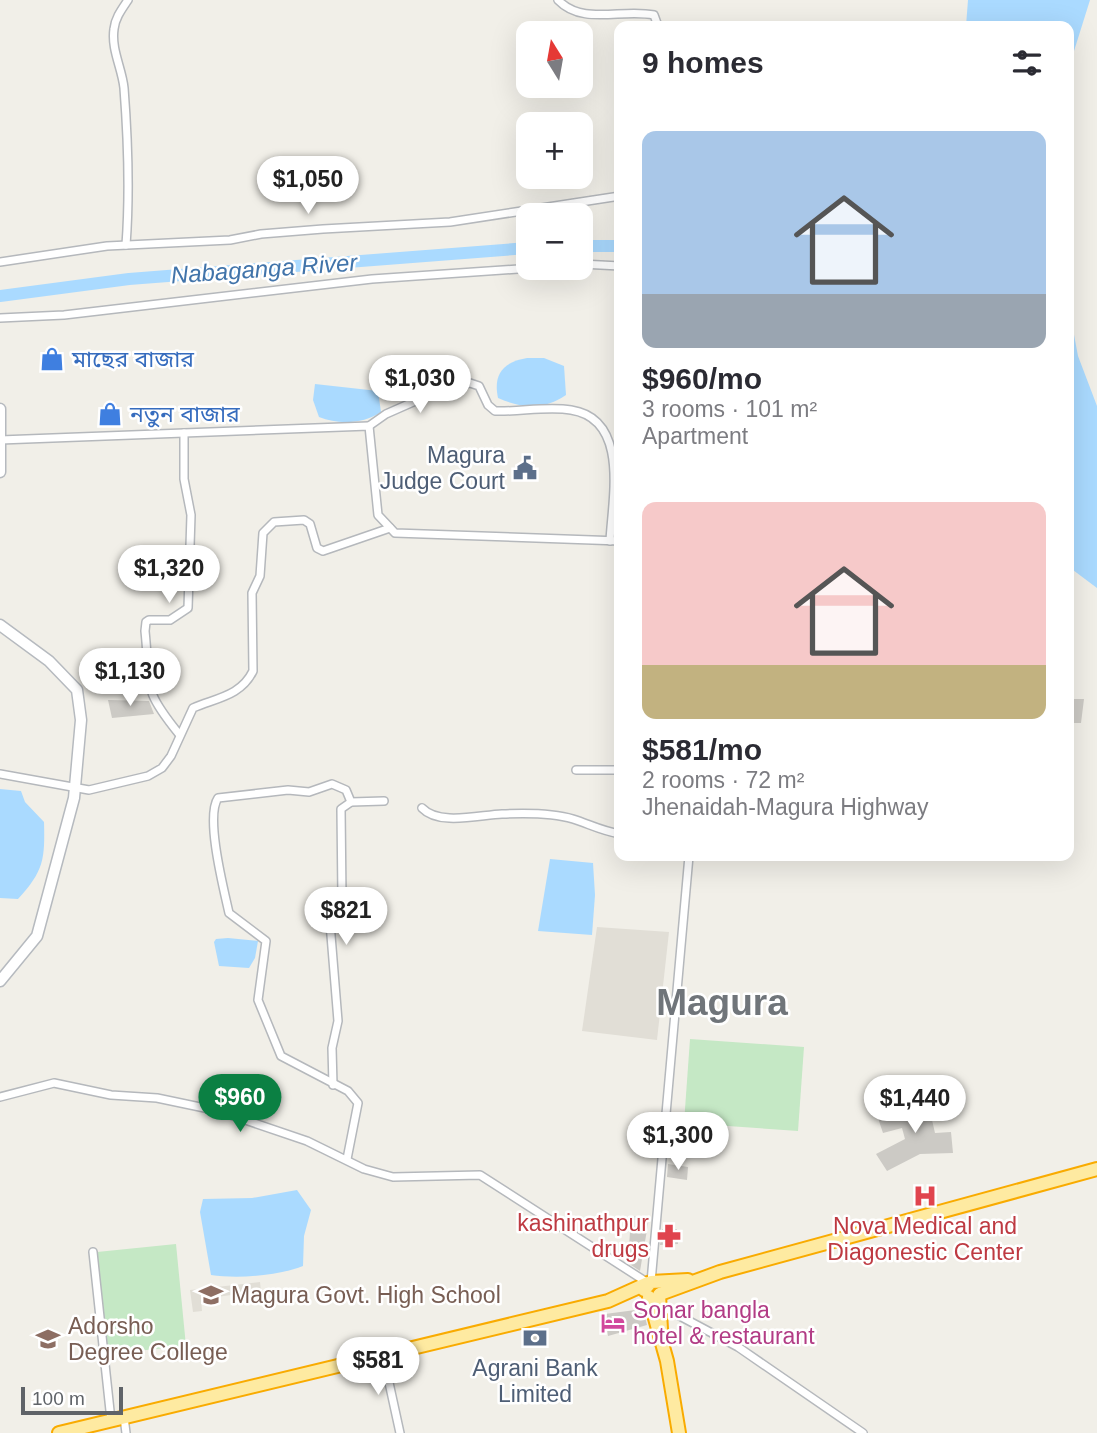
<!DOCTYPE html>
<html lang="en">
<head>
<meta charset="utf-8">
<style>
	:root { --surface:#fff; --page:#f7f7f7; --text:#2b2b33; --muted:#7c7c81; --accent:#0b8043 }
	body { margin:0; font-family:Arial,"Noto Sans Bengali",sans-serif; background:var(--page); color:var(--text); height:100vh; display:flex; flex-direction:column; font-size:26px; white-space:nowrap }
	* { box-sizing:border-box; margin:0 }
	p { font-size:23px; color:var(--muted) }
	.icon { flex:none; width:38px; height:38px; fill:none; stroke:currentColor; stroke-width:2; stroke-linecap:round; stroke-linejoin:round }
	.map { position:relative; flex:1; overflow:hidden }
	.details { position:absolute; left:614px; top:21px; width:460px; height:840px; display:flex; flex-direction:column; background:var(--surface); border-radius:14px; box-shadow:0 7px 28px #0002 }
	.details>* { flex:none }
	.needle { width:46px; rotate:349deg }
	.controls { position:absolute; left:516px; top:21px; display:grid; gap:14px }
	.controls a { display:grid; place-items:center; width:77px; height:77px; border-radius:14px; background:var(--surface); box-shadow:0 7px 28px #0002; font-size:35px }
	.scale { position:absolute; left:21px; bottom:18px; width:102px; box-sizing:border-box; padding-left:7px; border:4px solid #5f6368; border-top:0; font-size:19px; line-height:24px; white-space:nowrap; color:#5f6368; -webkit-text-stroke:5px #fff; paint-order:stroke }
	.price { position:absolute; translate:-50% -60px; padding:0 16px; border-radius:24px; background:#fff; color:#222; font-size:23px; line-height:46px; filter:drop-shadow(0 2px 4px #0008) }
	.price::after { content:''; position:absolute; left:50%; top:42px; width:21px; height:16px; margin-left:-10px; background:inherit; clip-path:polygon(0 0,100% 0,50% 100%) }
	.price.active { background:var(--accent); color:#fff }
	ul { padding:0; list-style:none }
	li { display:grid; align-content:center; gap:14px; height:371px; padding:0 28px }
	li span { display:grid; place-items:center; height:217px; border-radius:14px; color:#555 }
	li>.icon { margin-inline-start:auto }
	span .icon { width:126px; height:126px; fill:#fffc; stroke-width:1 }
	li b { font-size:30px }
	h2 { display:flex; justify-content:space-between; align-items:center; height:84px; padding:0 28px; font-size:30px }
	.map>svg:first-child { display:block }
	.education { fill:#e1ded6 }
	.green { fill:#c5e8c5 }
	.water { fill:#aadaff }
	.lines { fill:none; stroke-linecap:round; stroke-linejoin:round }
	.river { stroke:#aadaff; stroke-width:12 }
	.building { fill:#cccac5 }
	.minor-casing { stroke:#b5b8bc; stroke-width:10 }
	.secondary-casing { stroke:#b6babf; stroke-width:13 }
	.trunk-casing { stroke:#f9ab00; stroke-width:16 }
	.minor { stroke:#fff; stroke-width:7 }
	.secondary { stroke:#fff; stroke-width:10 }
	.trunk { stroke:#feeaa1; stroke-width:12 }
	.labels { text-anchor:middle; stroke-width:5; stroke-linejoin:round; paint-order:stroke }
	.shop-label { font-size:23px; fill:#366cbe; stroke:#fff; text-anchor:start }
	.service-label { font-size:23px; fill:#4e5e75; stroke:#fff; text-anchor:end }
	.health-label { font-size:23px; fill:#be3a42; stroke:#fff; text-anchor:end }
	.education-label { font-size:23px; fill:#785e54; stroke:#fff; text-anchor:start }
	.hotel-label { font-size:23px; fill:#b23c85; stroke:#fff; text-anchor:start }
	.water-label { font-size:24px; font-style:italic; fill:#4174aa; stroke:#fff }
	.town-label { font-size:37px; font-weight:bold; fill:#70757a; stroke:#fff }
</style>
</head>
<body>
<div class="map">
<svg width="1097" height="1433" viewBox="0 0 1097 1433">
	<rect width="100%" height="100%" fill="#f1efe8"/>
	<g class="education">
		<polygon points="597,927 669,932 657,1040 582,1031"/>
		<polygon points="260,1282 261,1291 201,1299 202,1311 193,1312 190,1290"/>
	</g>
	<g class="green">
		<polygon points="690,1039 804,1047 798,1131 684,1123"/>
		<polygon points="176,1244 186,1346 107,1354 97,1252"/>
	</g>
	<g class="water">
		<polygon points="968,0 1090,0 1069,67 1069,26 966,26"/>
		<polygon points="1069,308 1078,356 1097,406 1097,588 1069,567"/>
		<path d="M 527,358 L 544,358 L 564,366 L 566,395 C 544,410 523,409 498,398 C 493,374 503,362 527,358 Z"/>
		<path d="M 315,384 L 378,391 L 381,412 C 363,424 339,425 319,417 L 313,400 Z"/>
		<path d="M 0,789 L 21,791 L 25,802 L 44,822 C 45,859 44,871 18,899 L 0,898 Z"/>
		<polygon points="550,859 593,863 595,895 592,935 538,931"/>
		<polygon points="228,938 258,941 255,958 249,968 219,966 214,942 216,939"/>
		<path d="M 297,1190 L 311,1210 L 304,1236 L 303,1266 C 278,1276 237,1279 211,1275 L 200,1212 L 203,1199 L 252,1198 Z"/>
	</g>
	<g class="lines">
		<g class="river">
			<polyline points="581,246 620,246"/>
			<polyline points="0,296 129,279 528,248"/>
		</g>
	</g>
	<g class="building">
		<polygon points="1069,699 1084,699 1081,723 1069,723"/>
		<polygon points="108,700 149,701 154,714 112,718"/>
		<polygon points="939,1101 943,1117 932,1120 935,1133 951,1132 953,1153 920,1154 887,1171 876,1154 905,1139 902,1128 883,1133 878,1118"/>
		<polygon points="668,1164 688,1167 687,1180 667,1177"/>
		<polygon points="631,1216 649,1218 640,1271 628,1263"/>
		<polygon points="662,1229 677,1229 678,1244 660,1245"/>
		<polygon points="643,1309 647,1325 608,1336 605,1314"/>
		<polygon points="546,1329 548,1341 524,1346 522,1334"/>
	</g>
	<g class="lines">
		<g class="minor-casing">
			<g id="minor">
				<path d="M 558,0 C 583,26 622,8 654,15 L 658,26"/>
				<path d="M 126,245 C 130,192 128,140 124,88 C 122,68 111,50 114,29 C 115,18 122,9 128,0"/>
				<polyline points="0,262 107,246 230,240 261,234 323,229 450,222 620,196"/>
				<polyline points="581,264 620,266"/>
				<polyline points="0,318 64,315 372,279 532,268"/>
				<path d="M 369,426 L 386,414 L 454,384 L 470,383 L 479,386 L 488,405 L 495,411 C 520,412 547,406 571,410 C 630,419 612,500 610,541"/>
				<polyline points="0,440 369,426 378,515 395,533 620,541"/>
				<path d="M 179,734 C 141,687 151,688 145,631 L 146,622 L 149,620 L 170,620 L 188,608 L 191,515 L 184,479 L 184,433"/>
				<polyline points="576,770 620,770"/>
				<path d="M 0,774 L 89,790 L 148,776 L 162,768 L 171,756 L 193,708 C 216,698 241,696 253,671 L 252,593 L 260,576 L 263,533 L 274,522 L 304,520 L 310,524 L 317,548 L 323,551 L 390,528"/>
				<path d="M 422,808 C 439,826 479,815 502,814 C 523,813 553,813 573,819 C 589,824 602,831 620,834"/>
				<polyline points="333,1085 332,1048 338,1021 330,923 342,898 341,809 351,802"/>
				<polyline points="0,1097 54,1083 111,1095 157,1098 219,1111 307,1141 364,1169 393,1177 480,1175 648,1283"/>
				<path d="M 347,1159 L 358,1103 L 348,1091 L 281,1056 L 258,1000 L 266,941 L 229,913 C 224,890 205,817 218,798 L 288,790 L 309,792 L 332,784 L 346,790 L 351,802 L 384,801"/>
				<polyline points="93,1252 111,1420"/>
				<polyline points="651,1282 689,856"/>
				<polyline points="661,1306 738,1347 863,1433"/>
				<polyline points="383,1355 400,1433"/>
				<polyline points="124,1417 126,1433"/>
			</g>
		</g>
		<g class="secondary-casing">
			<g id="secondary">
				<polyline points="0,409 0,472"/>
				<polyline points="0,625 49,661 77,690 81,720 74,798 37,936 0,981"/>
			</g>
		</g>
		<g class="trunk-casing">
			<g id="trunk">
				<polyline points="644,1290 651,1282 688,1280"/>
				<polyline points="660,1294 720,1272 1097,1169"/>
				<polyline points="659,1295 661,1329"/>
				<polyline points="649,1297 667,1361 679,1433"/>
				<polyline points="59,1433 608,1301 648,1283"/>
			</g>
		</g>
		<use href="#minor" class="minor"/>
		<use href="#secondary" class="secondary"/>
		<use href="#trunk" class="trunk"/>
	</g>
	<defs>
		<g id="shop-bare" transform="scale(1.89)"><path d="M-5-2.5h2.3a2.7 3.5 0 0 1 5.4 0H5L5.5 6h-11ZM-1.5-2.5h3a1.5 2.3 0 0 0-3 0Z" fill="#3f7fe0" stroke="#fff" stroke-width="2.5" paint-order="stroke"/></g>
		<g id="civic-bare" transform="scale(1.89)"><path d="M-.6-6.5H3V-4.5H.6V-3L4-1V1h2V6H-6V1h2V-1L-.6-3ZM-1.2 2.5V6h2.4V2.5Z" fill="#5c6f8a" stroke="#fff" stroke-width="2.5" paint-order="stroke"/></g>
		<g id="hospital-bare" transform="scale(1.89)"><path d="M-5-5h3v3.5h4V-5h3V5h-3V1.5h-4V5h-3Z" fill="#e0444e" stroke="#fff" stroke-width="2.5" paint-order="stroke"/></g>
		<g id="pharmacy-bare" transform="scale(1.89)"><path d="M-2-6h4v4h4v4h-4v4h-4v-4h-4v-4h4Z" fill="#e0444e" stroke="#fff" stroke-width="2.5" paint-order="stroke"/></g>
		<g id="school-bare" transform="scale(1.89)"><path d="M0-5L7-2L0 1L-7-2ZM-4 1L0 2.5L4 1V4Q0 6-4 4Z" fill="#8d6e63" stroke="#fff" stroke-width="2.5" paint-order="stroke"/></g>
		<g id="hotel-bare" transform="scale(1.89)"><path d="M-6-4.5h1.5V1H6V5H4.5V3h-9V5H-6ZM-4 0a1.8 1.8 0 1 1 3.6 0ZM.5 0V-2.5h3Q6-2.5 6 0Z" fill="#d1479c" stroke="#fff" stroke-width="2.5" paint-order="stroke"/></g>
		<g id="bank-bare" transform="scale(1.89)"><path d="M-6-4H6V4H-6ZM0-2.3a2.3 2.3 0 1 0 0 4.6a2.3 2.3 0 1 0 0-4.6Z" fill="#5c6f8a" stroke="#fff" stroke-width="2.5" paint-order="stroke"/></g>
		<g id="university-bare" transform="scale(1.89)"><path d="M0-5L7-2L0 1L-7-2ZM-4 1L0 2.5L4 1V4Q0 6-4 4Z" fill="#8d6e63" stroke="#fff" stroke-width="2.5" paint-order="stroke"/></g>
	</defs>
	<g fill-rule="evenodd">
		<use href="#shop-bare" x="52" y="359"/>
		<use href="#shop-bare" x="110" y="414"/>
		<use href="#civic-bare" x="525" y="468"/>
		<use href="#hospital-bare" x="925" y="1196"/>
		<use href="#pharmacy-bare" x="669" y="1236"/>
		<use href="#school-bare" x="211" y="1295"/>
		<use href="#hotel-bare" x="613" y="1323"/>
		<use href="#bank-bare" x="535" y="1338"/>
		<use href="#university-bare" x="48" y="1339"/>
	</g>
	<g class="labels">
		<g class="shop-label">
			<text x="72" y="367">মাছের বাজার</text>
			<text x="130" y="422">নতুন বাজার</text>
		</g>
		<g class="service-label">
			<text x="505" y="463">Magura<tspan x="505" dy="26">Judge Court</tspan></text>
			<text x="535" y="1376" text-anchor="middle">Agrani Bank<tspan x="535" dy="26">Limited</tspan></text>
		</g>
		<g class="health-label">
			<text x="649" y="1231">kashinathpur<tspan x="649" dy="26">drugs</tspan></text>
			<text x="925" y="1234" text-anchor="middle">Nova Medical and<tspan x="925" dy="26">Diagonestic Center</tspan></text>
		</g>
		<g class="education-label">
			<text x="231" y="1303">Magura Govt. High School</text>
			<text x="68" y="1334">Adorsho<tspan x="68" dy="26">Degree College</tspan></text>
		</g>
		<g class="hotel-label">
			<text x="633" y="1318">Sonar bangla<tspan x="633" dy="26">hotel &amp; restaurant</tspan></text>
		</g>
		<g class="water-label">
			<text transform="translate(264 269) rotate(-4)" y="8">Nabaganga River</text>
		</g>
		<g class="town-label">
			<text x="722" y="1015">Magura</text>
		</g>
	</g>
</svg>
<div class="controls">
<a><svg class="needle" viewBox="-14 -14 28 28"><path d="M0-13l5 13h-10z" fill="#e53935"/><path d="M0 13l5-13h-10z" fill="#7c7c81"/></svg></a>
<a>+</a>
<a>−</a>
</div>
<div class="scale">100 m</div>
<b class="price" style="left:308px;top:216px">$1,050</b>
<b class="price" style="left:420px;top:415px">$1,030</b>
<b class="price" style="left:169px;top:605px">$1,320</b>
<b class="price" style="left:130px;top:708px">$1,130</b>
<b class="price" style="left:346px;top:947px">$821</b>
<b class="price active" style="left:240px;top:1134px">$960</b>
<b class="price" style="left:915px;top:1135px">$1,440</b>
<b class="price" style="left:678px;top:1172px">$1,300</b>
<b class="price" style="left:378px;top:1397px">$581</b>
<section class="details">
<h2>9 homes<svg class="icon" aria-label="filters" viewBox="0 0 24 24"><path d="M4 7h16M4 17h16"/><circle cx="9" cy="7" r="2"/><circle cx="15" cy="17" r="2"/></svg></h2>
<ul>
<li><span style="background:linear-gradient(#a9c7e8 75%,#9aa5b1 0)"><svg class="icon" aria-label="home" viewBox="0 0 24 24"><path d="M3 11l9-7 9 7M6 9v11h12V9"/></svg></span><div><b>$960/mo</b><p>3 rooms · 101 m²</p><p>Apartment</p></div></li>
<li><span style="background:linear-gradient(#f6c9c9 75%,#c2b280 0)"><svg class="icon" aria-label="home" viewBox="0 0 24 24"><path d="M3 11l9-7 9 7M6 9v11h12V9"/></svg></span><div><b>$581/mo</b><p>2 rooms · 72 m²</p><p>Jhenaidah-Magura Highway</p></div></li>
</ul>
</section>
</div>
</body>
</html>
